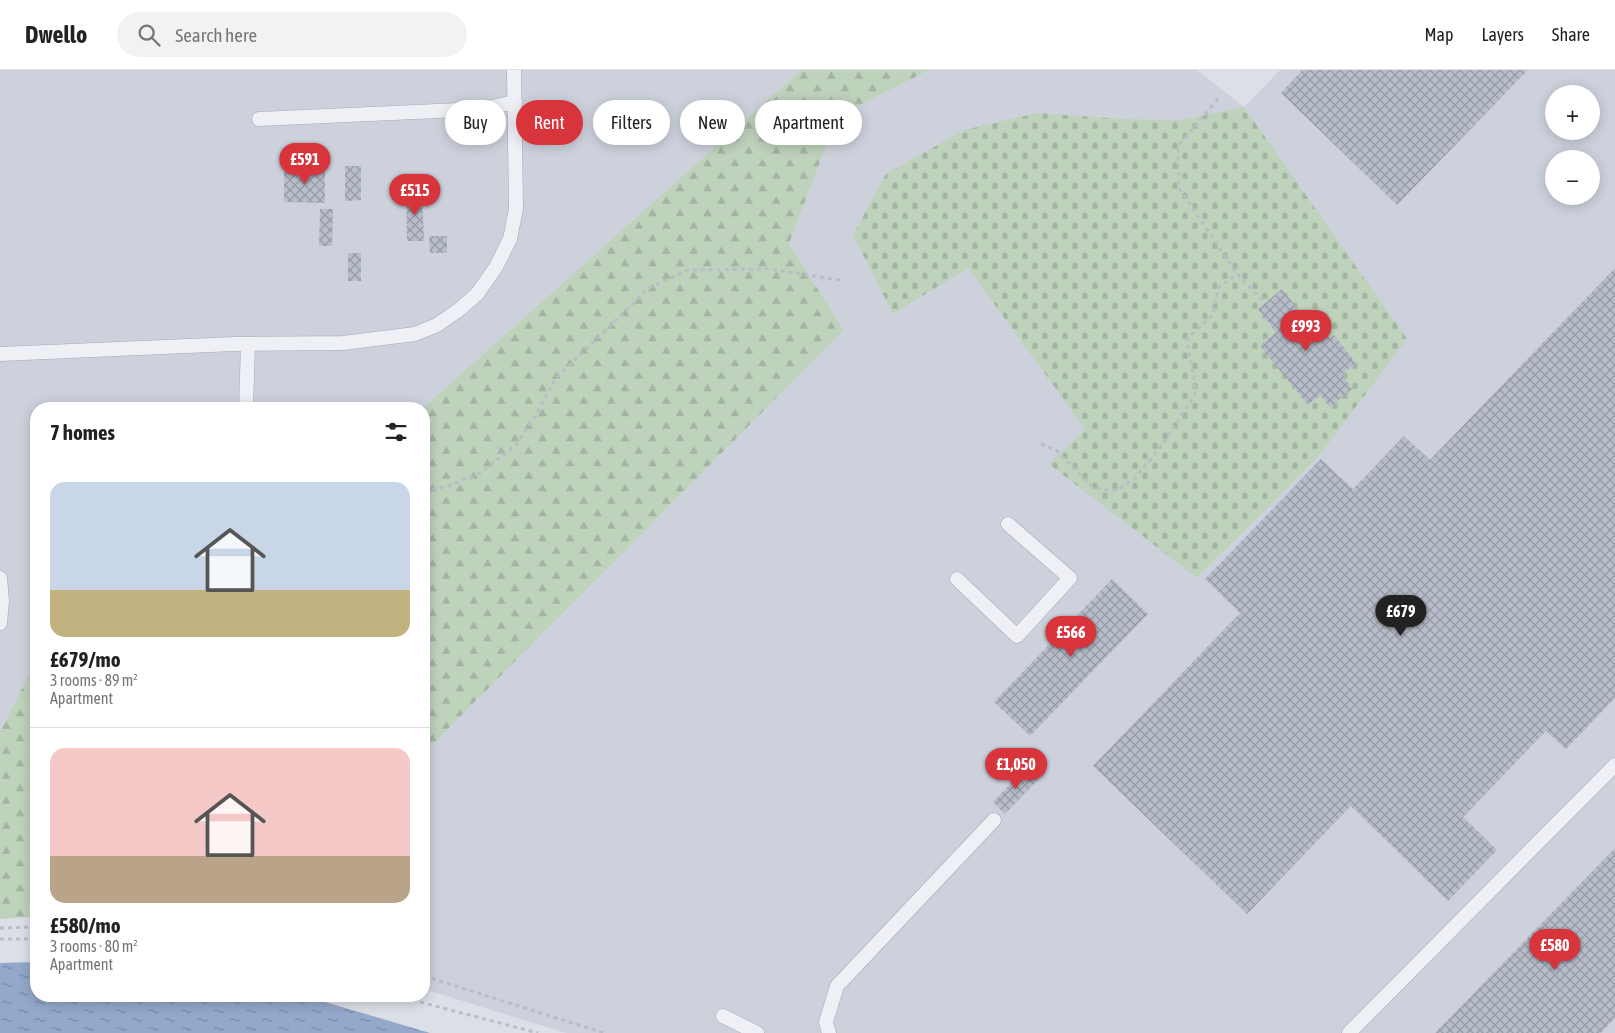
<!DOCTYPE html>
<html lang="en">
<head>
<meta charset="utf-8">
<style>
	:root { --surface:#fff; --page:#f2f2f2; --text:#222; --muted:#767676; --line:#e0e0e0; --accent:#d8343c }
	body { margin:0; font-family:"Asap Condensed",sans-serif; background:var(--page); color:var(--text); height:100vh; display:flex; flex-direction:column; font-size:19px; white-space:nowrap }
	* { box-sizing:border-box; margin:0 }
	p { font-size:16px; color:var(--muted) }
	.icon { flex:none; width:28px; height:28px; fill:none; stroke:currentColor; stroke-width:2; stroke-linecap:round; stroke-linejoin:round }
	.map { position:relative; flex:1; overflow:hidden }
	.sheet { position:absolute; left:30px; top:332px; width:400px; height:600px; display:flex; flex-direction:column; background:var(--surface); border-radius:20px; box-shadow:0 2px 12px #0003 }
	.sheet>* { flex:none }
	.banner { position:absolute; left:445px; top:30px; width:475px; height:45px; display:flex; gap:10px }
	.buttons { position:absolute; left:1545px; top:15px; display:grid; gap:10px }
	.buttons a { display:grid; place-items:center; width:55px; height:55px; border-radius:50%; background:var(--surface); box-shadow:0 2px 12px #0003; font-size:25px }
	.price { position:absolute; translate:-50% -42px; padding:0 11px; border-radius:18px; background:var(--accent); color:#fff; font-size:16px; line-height:32px; filter:drop-shadow(0 1px 2px #0008) }
	.price::after { content:''; position:absolute; left:50%; top:30px; width:15px; height:11px; margin-left:-8px; background:inherit; clip-path:polygon(0 0,100% 0,50% 100%) }
	.price.selected { background:#222; color:#fff }
	ul { padding:0; list-style:none }
	li { display:grid; align-content:center; gap:10px; height:265px; padding:0 20px }
	li+li { border-top:1px solid var(--line) }
	li span { display:grid; place-items:center; height:155px; border-radius:15px; color:#555 }
	li>.icon { margin-inline-start:auto }
	span .icon { width:90px; height:90px; fill:#fffc; stroke-width:1 }
	li b { font-size:21px }
	h2 { display:flex; justify-content:space-between; align-items:center; height:60px; padding:0 20px; font-size:21px }
	.chip { padding:0 18px; border-radius:22px; background:var(--surface); box-shadow:0 2px 12px #0003; font-size:18px; line-height:45px }
	.chip.selected { background:var(--accent); color:#fff }
	header { display:flex; align-items:center; gap:30px; box-sizing:border-box; height:70px; padding:0 25px; background:var(--surface); border-bottom:1px solid var(--line) }
	header strong { font-size:24px }
	nav { display:flex; gap:28px; margin-inline-start:auto; font-size:18px }
	.search { width:350px; height:45px; background:var(--page); display:flex; align-items:center; gap:12px; box-sizing:border-box; padding:0 18px; border-radius:28px; color:var(--muted); font-size:19px }
	.map>svg:first-child { display:block }
	.built { fill:#cdd1dc; fill-rule:evenodd }
	.forest { fill:url(#forest-firs) }
	.cemetery { fill:url(#cemetery-stones) }
	.water { fill:url(#water-ripples) }
	.building { fill:url(#building-cross-hatch) }
	.lines { fill:none; stroke-linecap:round; stroke-linejoin:round }
	.lane-casing { stroke:#a4a9b4; stroke-width:15 }
	.path { stroke:#b9bdc5; stroke-width:3; stroke-dasharray:4 4; stroke-linecap:butt }
	.lane { stroke:#eef0f5; stroke-width:14 }
</style>
</head>
<body>
<header>
<strong>Dwello</strong>
<div class="search"><svg class="icon" aria-label="search" viewBox="0 0 24 24"><circle cx="10" cy="10" r="6"/><path d="M15 15l6 6"/></svg>Search here</div>
<nav><a>Map</a><a>Layers</a><a>Share</a></nav>
</header>
<div class="map">
<svg width="1615" height="963" viewBox="0 0 1615 963">
	<defs>
		<pattern id="forest-firs" width="22" height="20" patternUnits="userSpaceOnUse" patternTransform="scale(1.25)"><rect width="22" height="20" fill="#bfd2bc"/><path d="M5 1l3.5 6h-7zM16 11l3.5 6h-7z" fill="#a4b4a3"/></pattern>
		<pattern id="cemetery-stones" width="16" height="16" patternUnits="userSpaceOnUse" patternTransform="scale(1.25)"><rect width="16" height="16" fill="#bfd2bc"/><path d="M2 7V4a2 2 0 0 1 4 0v3zM10 15v-3a2 2 0 0 1 4 0v3z" fill="#a4b4a3"/></pattern>
		<pattern id="water-ripples" width="26" height="14" patternUnits="userSpaceOnUse" patternTransform="scale(1.25)"><rect width="26" height="14" fill="#93a8ca"/><path d="M2 4q2-2 4 0t4 0M15 11q2-2 4 0t4 0" fill="none" stroke="#7889a5"/></pattern>
		<pattern id="building-cross-hatch" width="8" height="8" patternUnits="userSpaceOnUse" patternTransform="scale(1.25)"><rect width="8" height="8" fill="#b8bdca"/><path d="M0 0l8 8M0 8l8-8" fill="none" stroke="#959aa5"/></pattern>
	</defs>
	<rect width="100%" height="100%" fill="#dbdfe7"/>
	<g class="built">
		<polygon points="0,0 801,0 422,339 36,339 36,683 0,715"/>
		<path d="M 929,0 L 1197,0 L 1244,37 L 1280,0 L 1615,0 L 1615,963 L 566,963 L 424,919 L 424,683 L 844,260 L 789,174 L 837,47 ZM 1554,24 L 1591,24 L 1591,61 L 1554,61 ZM 1554,89 L 1591,89 L 1591,126 L 1554,126 Z"/>
	</g>
	<g class="forest">
		<polygon points="801,0 929,0 837,47 789,174 844,260 424,683 424,339 422,339"/>
		<polygon points="35,487 36,487 36,836 29,837 30,847 0,849 0,662 35,593"/>
	</g>
	<polygon class="cemetery" points="1244,37 1407,269 1318,387 1197,508 1049,394 1085,359 968,198 893,244 853,165 886,104 964,60 1037,43 1124,49 1180,50"/>
	<polygon class="water" points="36,892 36,926 305,926 430,963 0,963 0,893"/>
	<g class="building">
		<polygon points="1302,0 1528,0 1397,135 1281,23"/>
		<polygon points="345,96 361,96 361,130 345,131"/>
		<polygon points="284,97 325,97 325,133 284,132"/>
		<polygon points="422,120 424,171 407,171 406,121"/>
		<polygon points="320,139 333,139 332,176 319,176"/>
		<polygon points="429,166 447,166 447,183 430,183"/>
		<rect x="348" y="183" width="13" height="28"/>
		<polygon points="1615,198 1615,628 1566,679 1546,661 1463,747 1497,780 1448,831 1351,736 1247,844 1093,696 1240,543 1205,509 1321,389 1353,419 1404,366 1430,390"/>
		<polygon points="1282,219 1301,243 1306,239 1330,268 1334,265 1356,293 1342,304 1352,319 1330,337 1320,325 1308,335 1260,276 1276,262 1258,239"/>
		<polygon points="1112,509 1148,544 1030,666 994,632"/>
		<polygon points="1026,697 1039,709 1005,744 993,732"/>
		<polygon points="1615,778 1615,948 1601,963 1435,963"/>
	</g>
	<g class="lines">
		<g class="lane-casing">
			<g id="lane">
				<polyline points="259,49 482,39 515,32"/>
				<polyline points="0,284 234,274 343,273 415,264 437,255 460,239 477,224 496,197 510,169 516,139 514,0"/>
				<polyline points="246,339 248,274"/>
				<polyline points="0,508 2,531 0,553"/>
				<polyline points="957,509 1017,566 1070,508 1008,454"/>
				<polyline points="723,946 757,963"/>
				<polyline points="829,963 826,952 837,916 994,750"/>
				<polyline points="1349,963 1615,695"/>
			</g>
		</g>
		<g class="path">
			<polyline points="1218,29 1178,76 1179,118 1237,204 1265,233"/>
			<polyline points="1041,374 1056,380 1089,414 1104,420 1117,420 1134,409 1162,375 1195,325 1194,304 1191,295 1187,269 1213,245 1218,218 1237,204"/>
			<polyline points="424,421 448,416 480,403 516,375 537,343 555,309 649,218 688,200 769,199 840,210"/>
			<polyline points="0,858 36,857"/>
			<polyline points="0,869 36,869"/>
			<polyline points="424,906 604,963"/>
			<polyline points="397,926 538,963"/>
		</g>
		<use href="#lane" class="lane"/>
	</g>
</svg>
<div class="buttons">
<a>+</a>
<a>−</a>
</div>
<b class="price" style="left:305px;top:115px">£591</b>
<b class="price" style="left:415px;top:146px">£515</b>
<b class="price" style="left:1306px;top:282px">£993</b>
<b class="price selected" style="left:1401px;top:567px">£679</b>
<b class="price" style="left:1071px;top:588px">£566</b>
<b class="price" style="left:1016px;top:720px">£1,050</b>
<b class="price" style="left:1555px;top:901px">£580</b>
<div class="banner">
<a class="chip">Buy</a>
<a class="chip selected">Rent</a>
<a class="chip">Filters</a>
<a class="chip">New</a>
<a class="chip">Apartment</a>
</div>
<section class="sheet">
<h2>7 homes<svg class="icon" aria-label="filters" viewBox="0 0 24 24"><path d="M4 7h16M4 17h16"/><circle cx="9" cy="7" r="2"/><circle cx="15" cy="17" r="2"/></svg></h2>
<ul>
<li><span style="background:linear-gradient(#c9d6e8 70%,#c2b280 0)"><svg class="icon" aria-label="home" viewBox="0 0 24 24"><path d="M3 11l9-7 9 7M6 9v11h12V9"/></svg></span><div><b>£679/mo</b><p>3 rooms · 89 m²</p><p>Apartment</p></div></li>
<li><span style="background:linear-gradient(#f6c9c9 70%,#b9a48a 0)"><svg class="icon" aria-label="home" viewBox="0 0 24 24"><path d="M3 11l9-7 9 7M6 9v11h12V9"/></svg></span><div><b>£580/mo</b><p>3 rooms · 80 m²</p><p>Apartment</p></div></li>
</ul>
</section>
</div>
</body>
</html>
